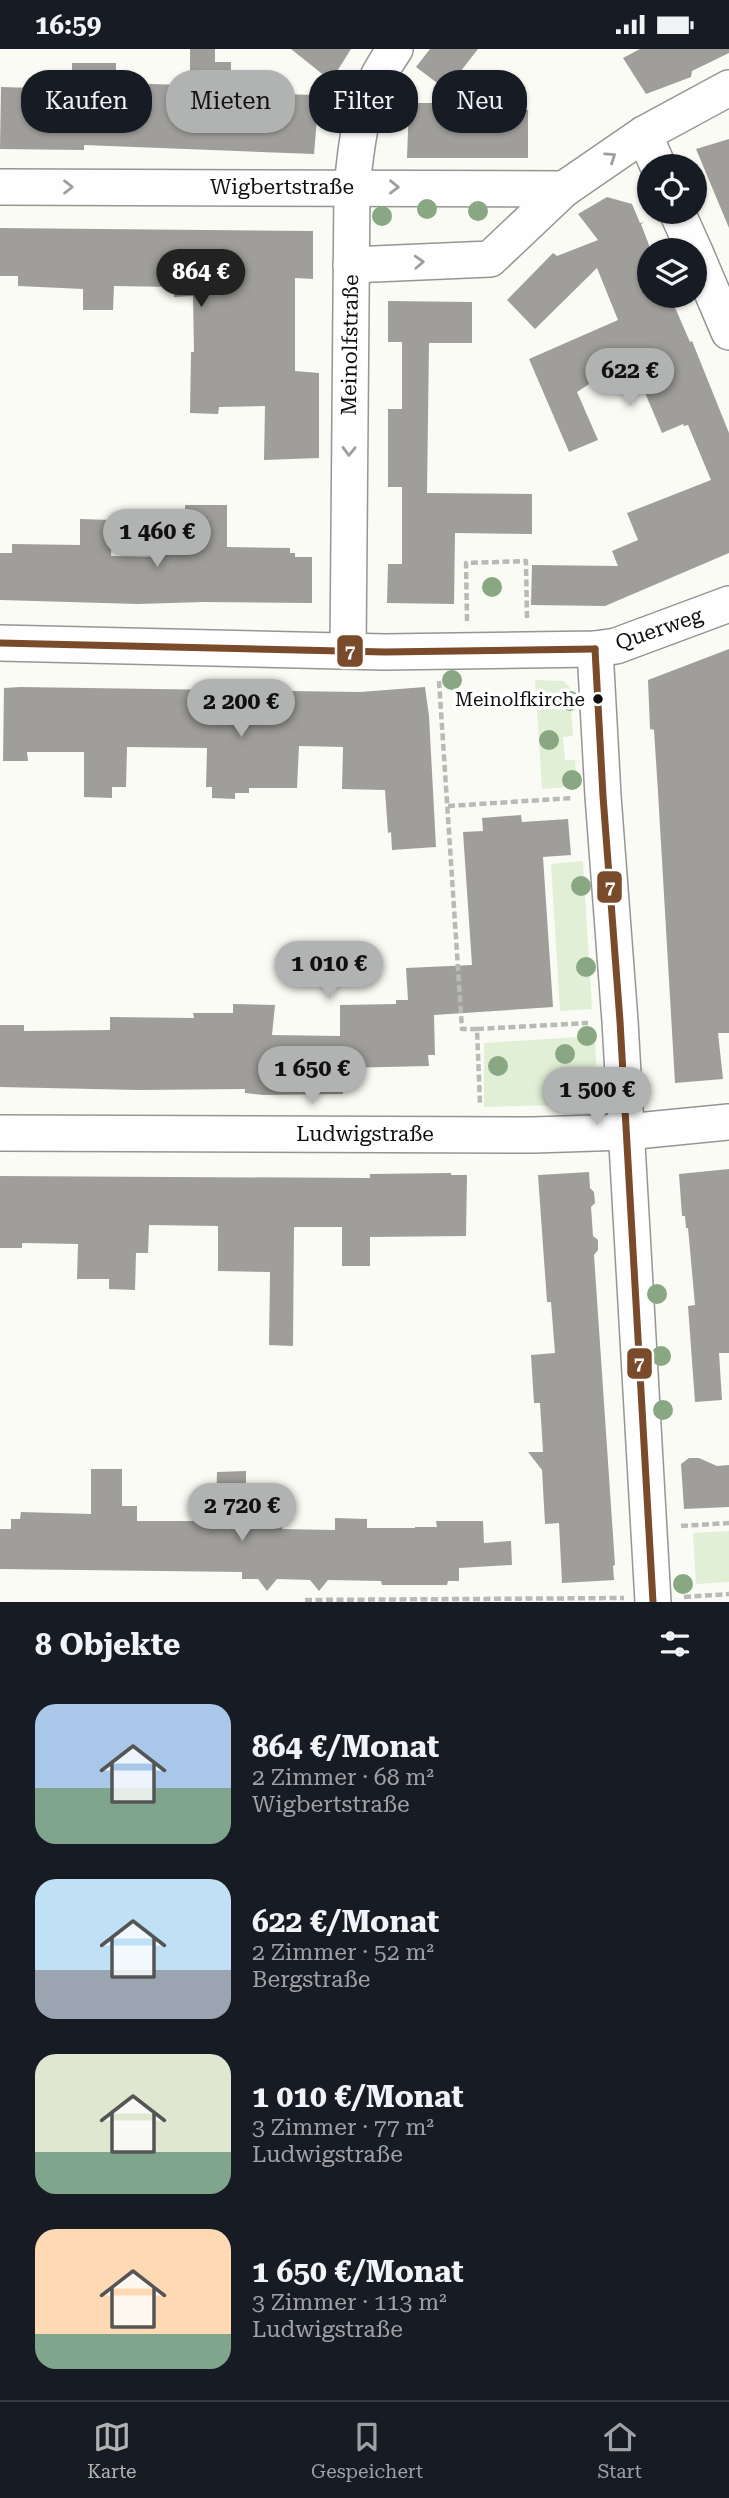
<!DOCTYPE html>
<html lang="de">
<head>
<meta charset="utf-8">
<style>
	:root { --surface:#171b24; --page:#20242c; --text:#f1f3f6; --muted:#9ea1a6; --line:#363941; --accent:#b1b2b2 }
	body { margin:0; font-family:"Roboto Serif",serif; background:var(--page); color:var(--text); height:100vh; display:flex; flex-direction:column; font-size:26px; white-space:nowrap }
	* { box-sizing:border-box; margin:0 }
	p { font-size:23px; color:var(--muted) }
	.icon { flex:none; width:38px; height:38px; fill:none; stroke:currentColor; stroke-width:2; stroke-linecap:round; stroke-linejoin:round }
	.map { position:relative; height:1553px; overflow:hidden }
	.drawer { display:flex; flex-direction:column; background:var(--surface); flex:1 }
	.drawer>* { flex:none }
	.top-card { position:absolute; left:21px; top:21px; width:688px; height:63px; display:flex; gap:14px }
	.buttons { position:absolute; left:637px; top:105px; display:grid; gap:14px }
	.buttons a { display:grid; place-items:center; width:70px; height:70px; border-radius:50%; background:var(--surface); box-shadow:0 2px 5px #0004; font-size:35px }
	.price { position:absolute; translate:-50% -60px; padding:0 16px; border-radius:24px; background:var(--accent); color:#111; font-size:23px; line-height:46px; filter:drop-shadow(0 2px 4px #0008) }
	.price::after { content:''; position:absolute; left:50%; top:42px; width:21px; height:16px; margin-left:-10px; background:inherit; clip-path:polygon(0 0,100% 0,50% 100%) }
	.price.selected { background:#222; color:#fff }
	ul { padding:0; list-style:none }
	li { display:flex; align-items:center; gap:21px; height:175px; padding:0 35px }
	li span { display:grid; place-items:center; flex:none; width:196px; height:140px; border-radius:21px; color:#555 }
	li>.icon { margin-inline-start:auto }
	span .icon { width:84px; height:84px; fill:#fffc; stroke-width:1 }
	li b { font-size:30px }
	h2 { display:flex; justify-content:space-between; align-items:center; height:84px; padding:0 35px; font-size:30px }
	.chip { padding:0 24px; border-radius:28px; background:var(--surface); box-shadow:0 2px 5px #0004; font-size:24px; line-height:63px }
	.chip.selected { background:var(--accent); color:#111 }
	.status { display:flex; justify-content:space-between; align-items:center; height:49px; padding:0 35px; background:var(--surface); direction:ltr }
	.status svg { height:19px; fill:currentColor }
	.dock { display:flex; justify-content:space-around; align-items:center; height:98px; border-top:2px solid var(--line); background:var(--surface); font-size:19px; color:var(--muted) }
	.dock a { display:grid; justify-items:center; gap:4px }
	.dock .selected { color:var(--accent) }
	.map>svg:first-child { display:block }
	.green { fill:#e2efd7 }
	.building { fill:#9f9e9a }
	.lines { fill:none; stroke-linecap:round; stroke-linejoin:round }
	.minor-casing { stroke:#959593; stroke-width:38 }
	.path { stroke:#b9b9b8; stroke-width:4.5; stroke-dasharray:7 3.5; stroke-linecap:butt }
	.minor { stroke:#fefefe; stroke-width:35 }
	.bus-1-casing { stroke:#fff; stroke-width:12 }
	.bus-1 { stroke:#7a4b2a; stroke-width:7 }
	.tree { fill:#88a782 }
	.oneway { stroke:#9e9e9e }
	.bus-dot { fill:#0f0f0f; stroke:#fff; stroke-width:2.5 }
	.labels { text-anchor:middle; stroke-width:7; stroke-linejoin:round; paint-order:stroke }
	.bus-label { font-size:19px; fill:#0f0f0f; stroke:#fff; text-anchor:end }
	.street-label { font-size:21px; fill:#0f0f0f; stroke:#fff }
	.line-badge { stroke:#fff; stroke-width:2.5 }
	.badge-label { font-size:19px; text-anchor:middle; font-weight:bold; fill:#fff }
</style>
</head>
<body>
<div class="status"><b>16:59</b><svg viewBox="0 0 49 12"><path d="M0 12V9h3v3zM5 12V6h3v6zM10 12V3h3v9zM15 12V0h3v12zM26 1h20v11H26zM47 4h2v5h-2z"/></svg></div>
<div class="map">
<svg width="729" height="1553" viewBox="0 0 729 1553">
	<rect width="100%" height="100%" fill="#fbfbf5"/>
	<g class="green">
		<polygon points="535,631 564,632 570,639 573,687 563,688 565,711 575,711 577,737 542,740"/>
		<polygon points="583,812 592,960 560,962 551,815"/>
		<polygon points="595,987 598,1055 484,1058 484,994"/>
		<polygon points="729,1482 729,1533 696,1535 693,1484"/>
	</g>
	<g class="building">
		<polygon points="190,0 215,0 215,13 231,13 231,44 319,46 314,105 84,96 84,101 0,100 1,38 72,40 72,14 116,14 116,34 184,36 184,29 190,29"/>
		<polygon points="291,0 351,0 331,32"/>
		<polygon points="430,0 478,0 457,27 457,49 416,18"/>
		<polygon points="640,0 729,0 729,4 692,22 691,28 646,45 623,9"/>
		<polygon points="409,54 457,54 457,62 528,61 528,109 407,109"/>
		<polygon points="729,90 729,179 696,100"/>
		<polygon points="607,148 632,155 640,174 644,173 641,175 649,196 649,247 670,247 690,293 692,292 729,384 729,504 605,557 531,556 532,516 618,517 612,502 638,491 627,464 711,431 688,376 684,377 683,375 662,384 630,308 577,343 598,391 569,403 529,310 618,271 597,219 535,280 507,251 553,204 557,207 598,191 578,165"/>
		<polygon points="0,179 313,182 313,230 295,229 295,322 319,324 319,409 264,411 265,357 219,358 218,365 190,364 191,303 194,303 193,247 174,248 174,238 114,237 113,261 83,261 83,240 18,237 18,227 0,227"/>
		<polygon points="388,252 472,253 472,294 429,294 427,444 532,445 532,485 455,484 454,555 387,554 388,515 402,515 402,438 388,438 388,360 402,360 402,293 388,293"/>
		<polygon points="185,456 227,456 227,498 290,499 290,504 295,504 295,508 312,508 312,554 204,553 138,555 0,551 0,504 12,504 12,495 80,496 80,470 112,471 111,507 164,508 164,499 185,499"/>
		<polygon points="729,600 729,984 718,984 723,1030 675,1034 658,743 654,681 650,680 648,631"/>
		<polygon points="20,638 360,643 425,638 429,667 436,798 392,801 391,783 388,784 385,741 342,740 343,698 299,697 297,739 249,739 249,744 235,744 235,750 212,749 212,738 206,738 207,699 127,698 126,738 112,738 112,749 84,748 84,703 27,703 28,712 3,712 4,639"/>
		<polygon points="521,766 522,773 568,770 571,806 543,808 553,958 434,966 435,1006 428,1006 429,1017 343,1019 343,1045 263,1046 245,1044 245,1040 139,1041 0,1038 0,976 24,976 24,982 110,981 110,968 194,969 193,964 233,964 233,955 275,956 272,986 340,987 340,956 396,955 396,951 408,951 406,919 472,916 463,783 483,782 482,769"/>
		<polygon points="729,1120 729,1304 719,1304 722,1351 695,1353 688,1257 695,1256 688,1179 686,1179 685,1167 682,1167 679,1125"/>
		<polygon points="589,1123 590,1139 594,1143 595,1154 591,1158 592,1172 593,1187 598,1191 598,1201 594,1206 615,1516 613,1517 614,1531 562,1534 559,1474 545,1475 542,1421 528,1403 543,1403 540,1354 534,1354 531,1306 555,1304 551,1253 547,1253 538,1126"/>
		<polygon points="451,1124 451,1126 467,1126 466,1187 370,1188 370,1217 342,1217 342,1178 294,1178 293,1297 269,1296 270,1223 218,1222 218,1177 149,1176 148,1204 136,1204 135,1241 109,1240 109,1230 77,1230 78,1195 22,1194 22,1199 0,1199 0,1127 370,1129 370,1125"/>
		<polygon points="689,1409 699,1409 717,1417 729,1416 729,1458 684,1460 681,1415"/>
		<polygon points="91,1420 122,1420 122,1457 137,1457 137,1472 196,1472 197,1458 216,1458 217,1423 246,1422 246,1457 279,1457 279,1474 283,1474 282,1480 335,1481 335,1469 367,1470 367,1479 415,1479 415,1478 437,1478 436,1472 483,1472 484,1494 511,1492 512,1516 459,1519 459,1532 448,1532 447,1536 382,1536 381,1532 328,1531 319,1542 310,1531 277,1530 267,1542 258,1530 242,1530 242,1523 0,1520 0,1480 11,1480 11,1470 20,1470 21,1463 91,1465"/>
	</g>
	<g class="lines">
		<g class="minor-casing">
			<g id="minor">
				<polyline points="644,85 658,117"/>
				<polyline points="0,138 564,140 644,85 729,39"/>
				<polyline points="677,163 694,201"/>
				<polyline points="695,203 729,283"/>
				<polyline points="351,216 490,210 564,140"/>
				<polyline points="0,594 385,603 595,600 616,597 729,555"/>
				<polyline points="595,600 603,747 620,972 653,1553"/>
				<path d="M 348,602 L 352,138 C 358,81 361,48 395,0"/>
				<polyline points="0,1084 534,1086 626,1083 729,1073"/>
			</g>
		</g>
		<g class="path">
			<polyline points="467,572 466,514 526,512 527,570"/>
			<polyline points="439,632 462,980 477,980 480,1055"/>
			<polyline points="448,757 573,749"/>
			<polyline points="477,980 588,974"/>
			<polyline points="681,1477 729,1474"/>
			<polyline points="684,1548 729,1545"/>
			<polyline points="305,1551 624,1549"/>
		</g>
		<use href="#minor" class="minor"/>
		<g class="bus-1-casing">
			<g id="bus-1">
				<polyline points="0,594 385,603 595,600"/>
				<polyline points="595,600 603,747 620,972 653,1553"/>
			</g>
		</g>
		<use href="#bus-1" class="bus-1"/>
	</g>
	<g class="tree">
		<circle cx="427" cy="160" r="10"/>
		<circle cx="478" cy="162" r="10"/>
		<circle cx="382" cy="167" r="10"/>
		<circle cx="492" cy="538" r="10"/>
		<circle cx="452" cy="631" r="10"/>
		<circle cx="570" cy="652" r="10"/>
		<circle cx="549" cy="691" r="10"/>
		<circle cx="572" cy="731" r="10"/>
		<circle cx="581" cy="837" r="10"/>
		<circle cx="586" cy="918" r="10"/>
		<circle cx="587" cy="987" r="10"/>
		<circle cx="565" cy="1005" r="10"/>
		<circle cx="498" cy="1017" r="10"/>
		<circle cx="594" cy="1044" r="10"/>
		<circle cx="657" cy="1245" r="10"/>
		<circle cx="661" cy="1307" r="10"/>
		<circle cx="663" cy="1361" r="10"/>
		<circle cx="683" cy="1535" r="10"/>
	</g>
	<defs><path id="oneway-chevron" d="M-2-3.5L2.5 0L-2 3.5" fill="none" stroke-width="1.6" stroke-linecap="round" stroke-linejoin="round" transform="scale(1.75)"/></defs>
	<g class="oneway">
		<use href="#oneway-chevron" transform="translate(611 108) rotate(-34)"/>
		<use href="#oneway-chevron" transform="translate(68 138)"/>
		<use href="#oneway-chevron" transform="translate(394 138) rotate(1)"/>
		<use href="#oneway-chevron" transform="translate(419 213) rotate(-3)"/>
		<use href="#oneway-chevron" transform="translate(349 402) rotate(91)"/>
	</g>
	<circle class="bus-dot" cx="598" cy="650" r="6"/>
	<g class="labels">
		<g class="bus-label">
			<text x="585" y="657">Meinolfkirche</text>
		</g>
		<g class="street-label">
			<text x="282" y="145">Wigbertstraße</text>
			<text transform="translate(350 296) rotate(-89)" y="7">Meinolfstraße</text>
			<text transform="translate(659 580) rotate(-19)" y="7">Querweg</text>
			<text x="365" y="1092">Ludwigstraße</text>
		</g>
	</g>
	<g class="line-badge">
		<rect x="336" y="585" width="28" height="34" rx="7" fill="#7a4b2a"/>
		<rect x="596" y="821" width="27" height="34" rx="7" fill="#7a4b2a"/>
		<rect x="626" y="1298" width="27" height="33" rx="7" fill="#7a4b2a"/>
	</g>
	<g class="badge-label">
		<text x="350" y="609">7</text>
		<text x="610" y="845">7</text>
		<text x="639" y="1321">7</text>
	</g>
</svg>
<div class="buttons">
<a><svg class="icon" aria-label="locate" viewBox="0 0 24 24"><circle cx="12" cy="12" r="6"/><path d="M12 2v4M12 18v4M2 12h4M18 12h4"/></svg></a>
<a><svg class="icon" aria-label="layers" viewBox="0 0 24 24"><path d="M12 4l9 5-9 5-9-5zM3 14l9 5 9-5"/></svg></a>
</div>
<b class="price selected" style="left:201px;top:260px">864 €</b>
<b class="price" style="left:630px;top:359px">622 €</b>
<b class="price" style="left:157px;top:520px">1 460 €</b>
<b class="price" style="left:241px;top:690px">2 200 €</b>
<b class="price" style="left:329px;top:952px">1 010 €</b>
<b class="price" style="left:312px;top:1057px">1 650 €</b>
<b class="price" style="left:597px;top:1078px">1 500 €</b>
<b class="price" style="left:242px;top:1494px">2 720 €</b>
<div class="top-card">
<a class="chip">Kaufen</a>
<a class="chip selected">Mieten</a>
<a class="chip">Filter</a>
<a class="chip">Neu</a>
</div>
</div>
<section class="drawer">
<h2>8 Objekte<svg class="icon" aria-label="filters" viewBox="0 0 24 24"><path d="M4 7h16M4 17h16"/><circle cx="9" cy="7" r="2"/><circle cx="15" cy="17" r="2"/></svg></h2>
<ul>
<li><span style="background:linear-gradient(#a9c7e8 60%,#7fa58c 0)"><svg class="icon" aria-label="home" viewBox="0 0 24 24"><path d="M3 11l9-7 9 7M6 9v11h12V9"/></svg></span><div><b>864 €/Monat</b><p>2 Zimmer · 68 m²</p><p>Wigbertstraße</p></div></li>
<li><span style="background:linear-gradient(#bfe0f5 65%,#9aa5b1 0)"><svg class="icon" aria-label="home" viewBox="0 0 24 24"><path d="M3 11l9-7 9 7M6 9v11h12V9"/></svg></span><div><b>622 €/Monat</b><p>2 Zimmer · 52 m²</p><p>Bergstraße</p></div></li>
<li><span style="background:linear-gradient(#dfe7d0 70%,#7fa58c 0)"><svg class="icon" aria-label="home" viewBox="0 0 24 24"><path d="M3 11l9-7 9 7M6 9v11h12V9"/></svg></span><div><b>1 010 €/Monat</b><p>3 Zimmer · 77 m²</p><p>Ludwigstraße</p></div></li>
<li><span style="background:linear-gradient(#ffd9b3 75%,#7fa58c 0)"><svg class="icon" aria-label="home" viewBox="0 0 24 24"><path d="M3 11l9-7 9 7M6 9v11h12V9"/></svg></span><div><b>1 650 €/Monat</b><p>3 Zimmer · 113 m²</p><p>Ludwigstraße</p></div></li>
</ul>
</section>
<nav class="dock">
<a class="selected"><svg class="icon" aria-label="map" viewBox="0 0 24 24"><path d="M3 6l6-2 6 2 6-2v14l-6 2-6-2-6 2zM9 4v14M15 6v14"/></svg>Karte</a>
<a><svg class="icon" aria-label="saved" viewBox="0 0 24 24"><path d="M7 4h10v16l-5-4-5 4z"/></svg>Gespeichert</a>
<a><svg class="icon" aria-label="home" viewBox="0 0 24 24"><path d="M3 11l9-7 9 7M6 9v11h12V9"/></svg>Start</a>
</nav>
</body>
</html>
